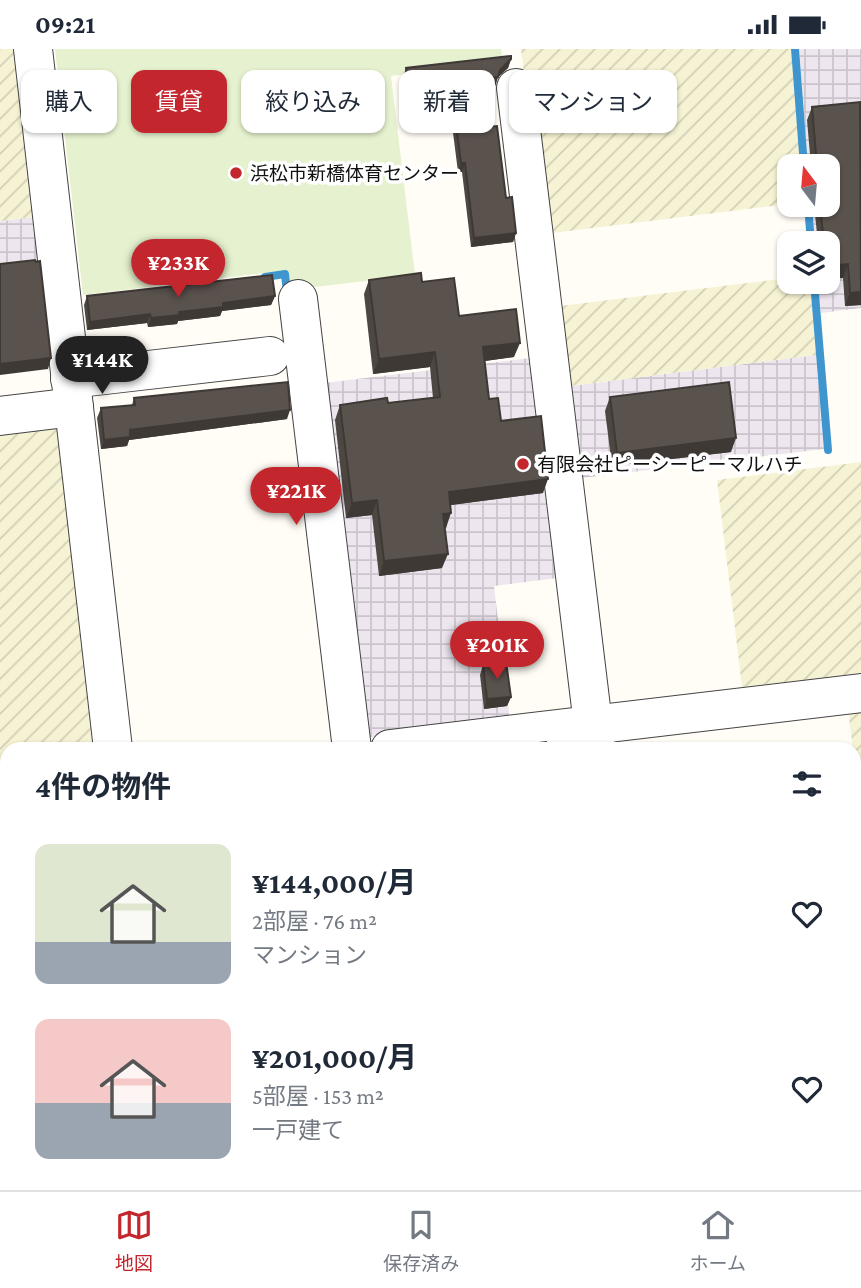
<!DOCTYPE html>
<html lang="ja">
<head>
<meta charset="utf-8">
<style>
	:root { --surface:#fff; --page:#f2f2f3; --text:#1f2937; --muted:#747a83; --line:#e0e1e3; --accent:#c4262e }
	body { margin:0; font-family:"Crimson Pro","Noto Sans JP",serif; background:var(--page); color:var(--text); height:100vh; display:flex; flex-direction:column; font-size:26px; white-space:nowrap }
	* { box-sizing:border-box; margin:0 }
	p { font-size:23px; color:var(--muted) }
	.icon { flex:none; width:38px; height:38px; fill:none; stroke:currentColor; stroke-width:2; stroke-linecap:round; stroke-linejoin:round }
	.map { position:relative; flex:1; overflow:hidden }
	.sheet { position:absolute; left:0px; top:693px; width:861px; height:448px; display:flex; flex-direction:column; background:var(--surface); border-radius:21px 21px 0 0; box-shadow:0 2px 5px #0004 }
	.sheet>* { flex:none }
	.banner { position:absolute; left:21px; top:21px; width:819px; height:63px; display:flex; gap:14px }
	.needle { width:46px; rotate:344deg }
	.buttons { position:absolute; left:777px; top:105px; display:grid; gap:14px }
	.buttons a { display:grid; place-items:center; width:63px; height:63px; border-radius:14px; background:var(--surface); box-shadow:0 2px 5px #0004; font-size:35px }
	.price { position:absolute; translate:-50% -60px; padding:0 16px; border-radius:24px; background:var(--accent); color:#fff; font-size:23px; line-height:46px; filter:drop-shadow(0 2px 4px #0008) }
	.price::after { content:''; position:absolute; left:50%; top:42px; width:21px; height:16px; margin-left:-10px; background:inherit; clip-path:polygon(0 0,100% 0,50% 100%) }
	.price.selected { background:#222; color:#fff }
	ul { padding:0; list-style:none }
	li { display:flex; align-items:center; gap:21px; height:175px; padding:0 35px }
	li span { display:grid; place-items:center; flex:none; width:196px; height:140px; border-radius:14px; color:#555 }
	li>.icon { margin-inline-start:auto }
	span .icon { width:84px; height:84px; fill:#fffc; stroke-width:1 }
	li b { font-size:30px }
	h2 { display:flex; justify-content:space-between; align-items:center; height:84px; padding:0 35px; font-size:30px }
	.pill { padding:0 24px; border-radius:14px; background:var(--surface); box-shadow:0 2px 5px #0004; font-size:24px; line-height:63px }
	.pill.selected { background:var(--accent); color:#fff }
	.status { display:flex; justify-content:space-between; align-items:center; height:49px; padding:0 35px; background:var(--surface); direction:ltr }
	.status svg { height:19px; fill:currentColor }
	.menu { display:flex; justify-content:space-around; align-items:center; height:98px; border-top:2px solid var(--line); background:var(--surface); font-size:19px; color:var(--muted) }
	.menu a { display:grid; justify-items:center; gap:4px }
	.menu .selected { color:var(--accent) }
	.map>svg:first-child { display:block }
	.industrial { fill:url(#industrial-grid) }
	.farmland { fill:url(#farmland-furrows) }
	.pitch { fill:#e6f2cf }
	.lines { fill:none; stroke-linecap:round; stroke-linejoin:round }
	.stream { stroke:#3f96cf; stroke-width:8 }
	.minor-casing { stroke:#444; stroke-width:40 }
	.minor { stroke:#fff; stroke-width:38 }
	.wall { fill:#4d4742 }
	.shaded-wall { fill:#3f3936 }
	.building { fill:#5a524d; stroke:#3f3936; stroke-width:2 }
	.poi-dot { fill:#c4262e; stroke:#fff; stroke-width:2.5 }
	.labels { text-anchor:middle; stroke-width:7; stroke-linejoin:round; paint-order:stroke }
	.poi-label { font-size:19px; fill:#111; stroke:#fff; text-anchor:start }
</style>
</head>
<body>
<div class="status"><b>09:21</b><svg viewBox="0 0 49 12"><path d="M0 12V9h3v3zM5 12V6h3v6zM10 12V3h3v9zM15 12V0h3v12zM26 1h20v11H26zM47 4h2v5h-2z"/></svg></div>
<div class="map">
<svg width="861" height="1141" viewBox="0 0 861 1141">
	<defs>
		<pattern id="industrial-grid" width="8" height="8" patternUnits="userSpaceOnUse" patternTransform="scale(1.75)"><rect width="8" height="8" fill="#eee6ef"/><path d="M0 4h8M4 0v8" fill="none" stroke="#cbc4cc"/></pattern>
		<pattern id="farmland-furrows" width="10" height="10" patternUnits="userSpaceOnUse" patternTransform="scale(1.75)"><rect width="10" height="10" fill="#f6f3d4"/><path d="M-1 1l2-2M0 10L10 0M9 11l2-2" fill="none" stroke="#d2cfb5"/></pattern>
	</defs>
	<rect width="100%" height="100%" fill="#fffdf5"/>
	<g class="industrial">
		<polygon points="799,0 861,0 861,259 821,264 818,233 828,233 828,194 815,194 812,156 828,156 828,117 808,117"/>
		<polygon points="42,167 53,270 0,276 0,172"/>
		<polygon points="816,306 824,400 573,430 562,338"/>
		<polygon points="538,308 565,528 494,537 510,672 365,689 316,335"/>
	</g>
	<g class="farmland">
		<polygon points="0,0 23,0 42,167 0,172"/>
		<polygon points="521,0 791,0 801,117 789,117 789,155 544,185"/>
		<polygon points="789,229 789,233 810,233 816,306 562,338 552,258"/>
		<polygon points="59,366 103,700 7,700 7,732 0,733 0,373"/>
		<polygon points="861,413 861,624 742,638 717,431"/>
		<polygon points="861,658 861,771 848,659"/>
		<polygon points="7,760 7,977 0,978 0,761"/>
		<polygon points="854,1114 861,1114 861,1141 812,1141 811,1134 854,1134"/>
		<polygon points="173,1134 397,1134 398,1141 174,1141"/>
		<polygon points="527,1134 645,1134 646,1141 528,1141"/>
		<polygon points="705,1134 761,1134 762,1141 658,1141"/>
	</g>
	<polygon class="pitch" points="55,0 501,0 503,13 391,27 415,226 291,241 288,221 83,246"/>
	<g class="lines">
		<g class="stream">
			<polyline points="795,0 804,117"/>
			<polyline points="808,156 811,194"/>
			<polyline points="265,228 285,225 287,244"/>
			<polyline points="814,233 828,401"/>
		</g>
		<g class="minor-casing">
			<g id="minor">
				<polyline points="33,0 113,700"/>
				<polyline points="516,39 596,700"/>
				<polyline points="298,250 352,700"/>
				<polyline points="70,330 270,307"/>
				<polyline points="0,367 74,358"/>
				<polyline points="390,700 861,644"/>
				<polyline points="0,747 7,746"/>
				<polyline points="854,968 861,967"/>
				<polyline points="0,1070 7,1069"/>
				<polyline points="165,1134 166,1141"/>
				<polyline points="405,1134 406,1141"/>
				<polyline points="651,1134 652,1141"/>
			</g>
		</g>
		<use href="#minor" class="minor"/>
	</g>
	<g class="wall">
		<polygon points="511,10 508,19 498,28 495,37 473,39 478,79 506,149 516,184 513,193 471,198 462,123 458,123 449,52 407,57 403,28 406,19"/>
		<polygon points="812,58 861,59 861,256 845,257 843,229 828,230 828,194 818,194 814,156 828,156 828,117 811,117 807,71"/>
		<polygon points="369,231 422,233 459,267 514,308 484,312 489,350 543,444 450,456 446,479 444,479 442,519 379,527 372,466 346,469 335,371 340,356 388,354 433,349 430,318 373,325 364,245"/>
		<polygon points="87,247 275,247 271,256 222,262 220,267 178,272 177,275 148,278 147,274 87,281 84,256"/>
		<polygon points="610,348 731,403 612,417 605,362"/>
		<polygon points="134,349 287,370 129,391 127,397 101,400 97,369 101,359 132,356"/>
		<polygon points="483,616 511,648 507,657 484,660 480,626"/>
		<polygon points="103,1134 148,1134 146,1141 104,1141"/>
		<polygon points="763,1134 806,1134 807,1141 764,1141"/>
	</g>
	<g class="shaded-wall">
		<polygon points="511,10 508,19 498,28 495,37 469,40 472,31 500,21"/>
		<polygon points="452,43 449,52 407,57 410,48"/>
		<polygon points="461,114 465,114 462,123 458,123"/>
		<polygon points="516,184 513,193 471,198 474,189"/>
		<polygon points="848,215 843,229 828,230 828,217"/>
		<polygon points="861,243 861,256 845,257 850,244"/>
		<polygon points="275,247 271,256 222,262 220,267 178,272 177,275 148,278 151,269 223,254"/>
		<polygon points="150,265 147,274 87,281 90,273"/>
		<polygon points="520,294 514,308 478,313 483,298"/>
		<polygon points="435,303 430,318 373,325 379,310"/>
		<polygon points="51,309 48,320 0,326 0,315"/>
		<polygon points="290,361 287,370 129,391 127,397 101,400 104,391 130,381"/>
		<polygon points="736,389 731,403 612,417 617,404"/>
		<polygon points="548,430 543,444 444,457 449,443"/>
		<polygon points="377,451 372,466 346,469 352,454"/>
		<polygon points="451,464 446,479 438,480 443,465"/>
		<polygon points="448,505 442,519 379,527 384,512"/>
		<polygon points="511,648 507,657 484,660 487,650"/>
		<polygon points="148,1136 146,1141 108,1141"/>
	</g>
	<g class="building">
		<polygon points="511,7 511,10 500,21 498,28 472,31 478,79 497,77 506,149 512,148 516,184 474,189 465,114 461,114 452,43 410,48 406,19"/>
		<polygon points="860,53 861,243 850,244 848,215 828,217 828,194 824,194 820,156 828,156 828,117 817,117 812,58"/>
		<polygon points="35,211 36,213 40,212 51,309 0,315 0,215"/>
		<polygon points="421,224 422,233 454,229 459,267 516,260 520,294 483,298 489,350 498,349 501,372 541,367 548,430 449,443 451,464 443,465 448,505 384,512 377,451 352,454 340,356 387,349 388,354 440,348 435,303 379,310 369,231"/>
		<polygon points="272,226 275,247 223,254 223,258 179,263 180,266 151,269 150,265 90,273 87,247"/>
		<polygon points="288,333 290,361 130,381 130,388 104,391 101,359 135,356 134,349"/>
		<polygon points="729,333 736,389 617,404 610,348"/>
		<polygon points="506,613 511,648 487,650 483,616"/>
		<polygon points="546,693 547,700 489,700"/>
		<polygon points="854,913 857,936 854,937"/>
		<polygon points="108,1134 148,1134 148,1136 108,1141"/>
		<polygon points="768,1134 806,1134 807,1141 768,1141"/>
	</g>
	<g class="poi-dot">
		<circle cx="236" cy="124" r="7"/>
		<circle cx="523" cy="415" r="7"/>
	</g>
	<g class="labels">
		<g class="poi-label">
			<text x="250" y="131">浜松市新橋体育センター</text>
			<text x="537" y="422">有限会社ピーシーピーマルハチ</text>
		</g>
	</g>
</svg>
<div class="buttons">
<a><svg class="needle" viewBox="-14 -14 28 28"><path d="M0-13l5 13h-10z" fill="#e53935"/><path d="M0 13l5-13h-10z" fill="#747a83"/></svg></a>
<a><svg class="icon" aria-label="layers" viewBox="0 0 24 24"><path d="M12 4l9 5-9 5-9-5zM3 14l9 5 9-5"/></svg></a>
</div>
<b class="price" style="left:178px;top:250px">¥233K</b>
<b class="price selected" style="left:102px;top:347px">¥144K</b>
<b class="price" style="left:296px;top:478px">¥221K</b>
<b class="price" style="left:497px;top:632px">¥201K</b>
<div class="banner">
<a class="pill">購入</a>
<a class="pill selected">賃貸</a>
<a class="pill">絞り込み</a>
<a class="pill">新着</a>
<a class="pill">マンション</a>
</div>
<section class="sheet">
<h2>4件の物件<svg class="icon" aria-label="filters" viewBox="0 0 24 24"><path d="M4 7h16M4 17h16"/><circle cx="9" cy="7" r="2"/><circle cx="15" cy="17" r="2"/></svg></h2>
<ul>
<li><span style="background:linear-gradient(#dfe7d0 70%,#9aa5b1 0)"><svg class="icon" aria-label="home" viewBox="0 0 24 24"><path d="M3 11l9-7 9 7M6 9v11h12V9"/></svg></span><div><b>¥144,000/月</b><p>2部屋 · 76 m²</p><p>マンション</p></div><svg class="icon" aria-label="heart" viewBox="0 0 24 24"><path d="M12 20l-8-8c-3-5 5-10 8-4 3-6 11-1 8 4z"/></svg></li>
<li><span style="background:linear-gradient(#f6c9c9 60%,#9aa5b1 0)"><svg class="icon" aria-label="home" viewBox="0 0 24 24"><path d="M3 11l9-7 9 7M6 9v11h12V9"/></svg></span><div><b>¥201,000/月</b><p>5部屋 · 153 m²</p><p>一戸建て</p></div><svg class="icon" aria-label="heart" viewBox="0 0 24 24"><path d="M12 20l-8-8c-3-5 5-10 8-4 3-6 11-1 8 4z"/></svg></li>
</ul>
</section>
</div>
<nav class="menu">
<a class="selected"><svg class="icon" aria-label="map" viewBox="0 0 24 24"><path d="M3 6l6-2 6 2 6-2v14l-6 2-6-2-6 2zM9 4v14M15 6v14"/></svg>地図</a>
<a><svg class="icon" aria-label="saved" viewBox="0 0 24 24"><path d="M7 4h10v16l-5-4-5 4z"/></svg>保存済み</a>
<a><svg class="icon" aria-label="home" viewBox="0 0 24 24"><path d="M3 11l9-7 9 7M6 9v11h12V9"/></svg>ホーム</a>
</nav>
</body>
</html>
